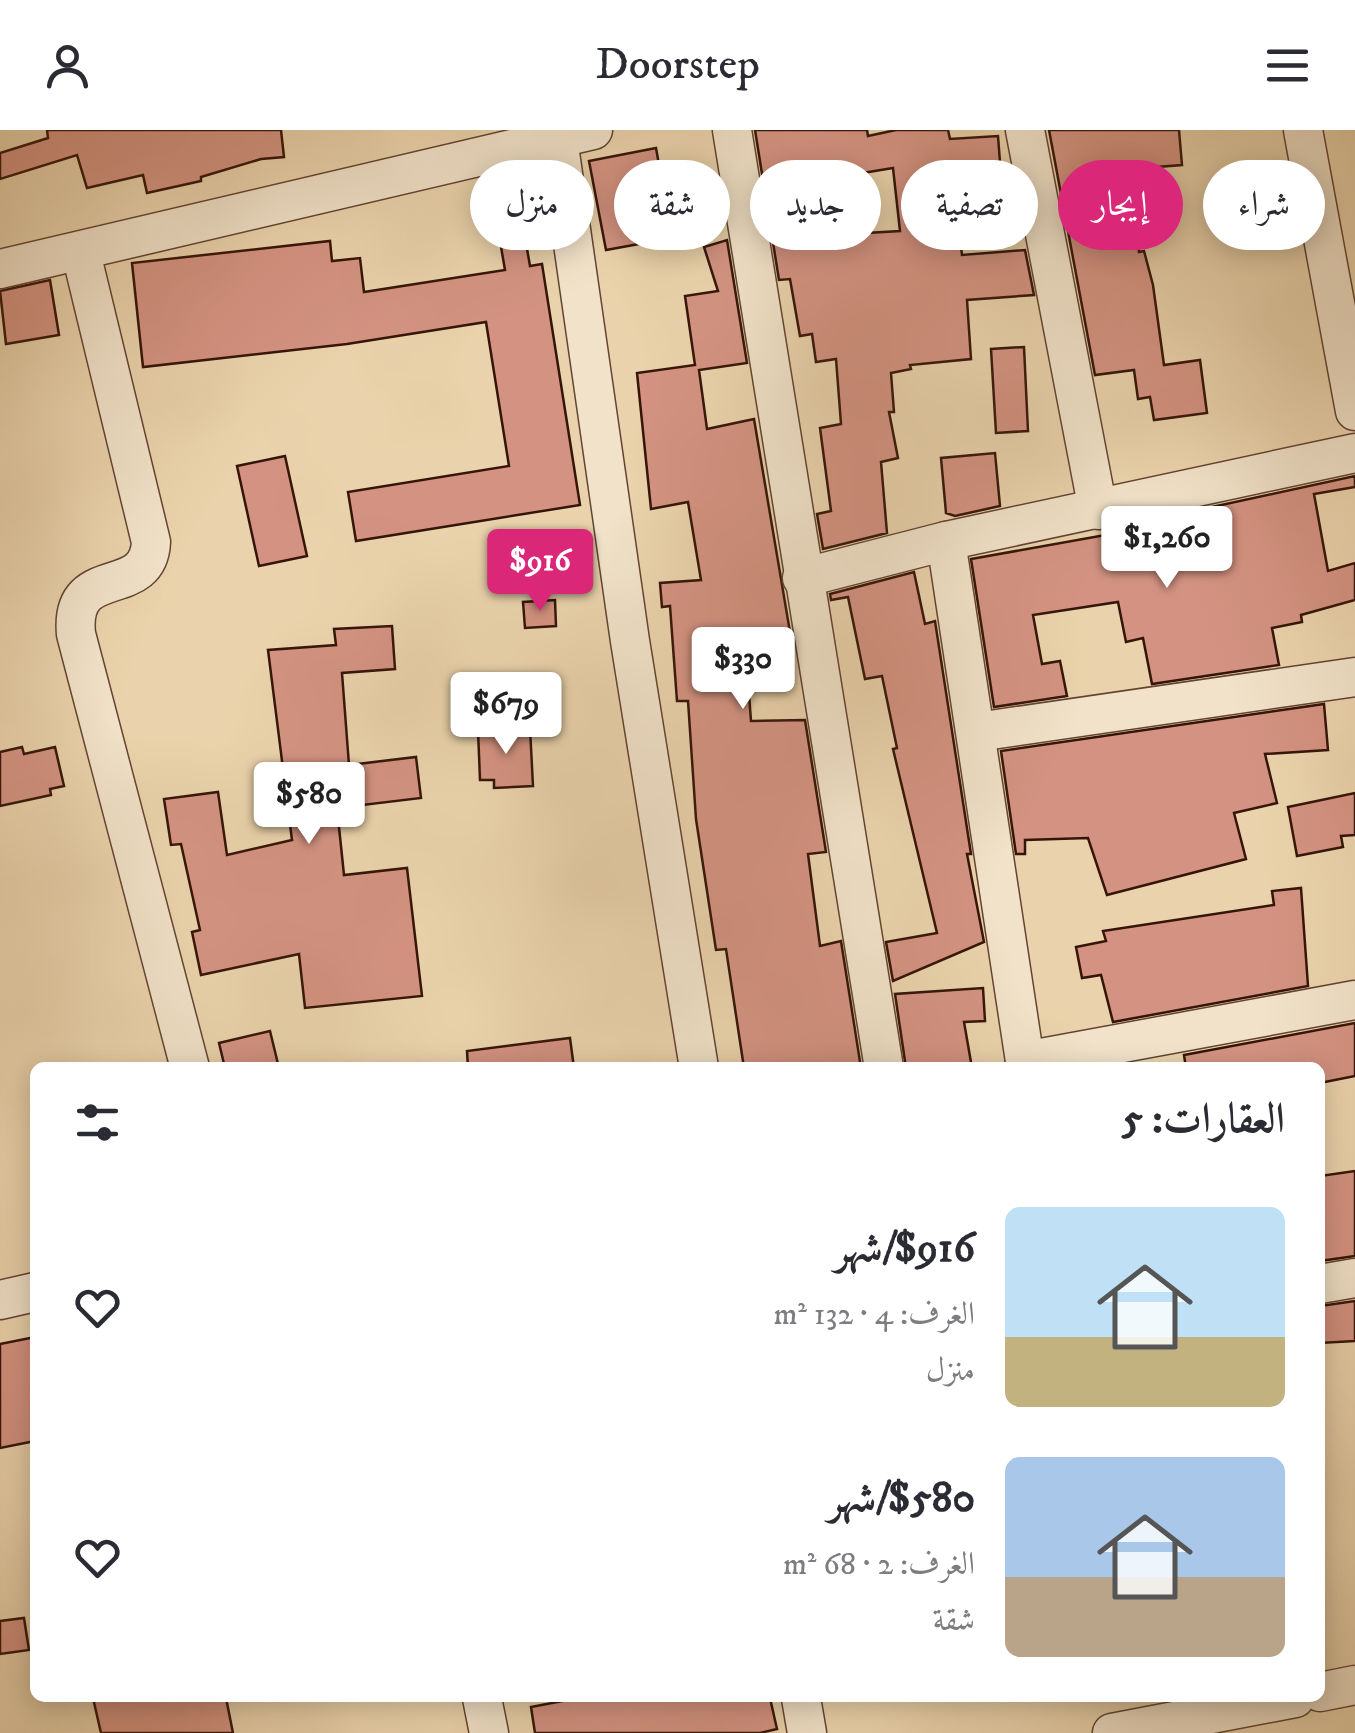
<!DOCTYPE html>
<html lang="ar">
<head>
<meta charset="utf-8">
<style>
	:root { --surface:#fff; --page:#f2f2f3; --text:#2b2b33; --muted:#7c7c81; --accent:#db2777 }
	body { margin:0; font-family:"IM FELL DW Pica",Amiri,serif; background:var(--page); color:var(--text); direction:rtl; height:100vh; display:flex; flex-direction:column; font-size:38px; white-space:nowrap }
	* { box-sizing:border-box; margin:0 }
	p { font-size:32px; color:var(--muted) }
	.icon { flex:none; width:55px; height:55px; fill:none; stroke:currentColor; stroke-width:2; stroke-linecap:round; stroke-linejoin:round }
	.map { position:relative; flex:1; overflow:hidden; direction:ltr }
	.sheet { position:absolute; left:30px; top:932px; width:1295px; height:640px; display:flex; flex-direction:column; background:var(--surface); border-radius:15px; box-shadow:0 5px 25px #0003; direction:rtl }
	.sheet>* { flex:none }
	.hud { position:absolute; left:30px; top:30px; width:1295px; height:90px; direction:rtl; display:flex; gap:20px }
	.price { position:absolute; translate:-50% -85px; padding:0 22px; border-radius:10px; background:#fff; color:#222; font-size:32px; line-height:65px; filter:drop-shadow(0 2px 5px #0008) }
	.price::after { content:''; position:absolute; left:50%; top:60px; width:30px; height:22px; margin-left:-15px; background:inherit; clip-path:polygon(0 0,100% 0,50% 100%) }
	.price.current { background:var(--accent); color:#fff }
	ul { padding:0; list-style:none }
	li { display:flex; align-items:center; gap:30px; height:250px; padding:0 40px }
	li span { display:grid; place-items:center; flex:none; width:280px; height:200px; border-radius:15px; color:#555 }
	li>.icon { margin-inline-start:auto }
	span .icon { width:120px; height:120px; fill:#fffc; stroke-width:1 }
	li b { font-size:42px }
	h2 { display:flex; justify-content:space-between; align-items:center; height:120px; padding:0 40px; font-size:42px }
	.pill { padding:0 35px; border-radius:45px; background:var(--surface); box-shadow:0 5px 25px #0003; font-size:35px; line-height:90px }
	.pill.current { background:var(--accent); color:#fff }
	header { display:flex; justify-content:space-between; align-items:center; height:130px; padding:0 40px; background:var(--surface); font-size:45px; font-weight:600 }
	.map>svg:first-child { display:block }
	.building { fill:#d49382; stroke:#361509; stroke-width:2.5; fill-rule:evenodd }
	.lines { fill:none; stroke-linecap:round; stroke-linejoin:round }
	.minor-casing { stroke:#634432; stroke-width:41 }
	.minor { stroke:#f1e2c9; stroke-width:38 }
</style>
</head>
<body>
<header><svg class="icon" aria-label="menu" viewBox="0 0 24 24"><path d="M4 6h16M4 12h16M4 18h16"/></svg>Doorstep<svg class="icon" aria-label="person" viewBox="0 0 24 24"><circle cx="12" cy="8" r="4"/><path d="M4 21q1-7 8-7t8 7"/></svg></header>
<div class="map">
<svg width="1355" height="1603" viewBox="0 0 1355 1603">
	<rect width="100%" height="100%" fill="#ead3ac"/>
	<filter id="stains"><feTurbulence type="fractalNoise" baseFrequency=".002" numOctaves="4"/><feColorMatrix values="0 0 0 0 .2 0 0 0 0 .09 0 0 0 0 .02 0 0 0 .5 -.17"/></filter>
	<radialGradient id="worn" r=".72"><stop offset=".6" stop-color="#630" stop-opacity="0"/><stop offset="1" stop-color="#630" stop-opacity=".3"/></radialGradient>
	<g class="building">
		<polygon points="47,0 281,0 284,27 261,29 201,47 201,51 147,63 143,45 87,58 77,25 0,49 0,23 48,8"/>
		<path d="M 755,0 L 867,0 L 868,6 L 896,0 L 948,0 L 950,9 L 998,6 L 1003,72 L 956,76 L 962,125 L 1025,120 L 1034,165 L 967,170 L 971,229 L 910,235 L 911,239 L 891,243 L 894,282 L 889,282 L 898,328 L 881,332 L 887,403 L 823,419 L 817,384 L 831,381 L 820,298 L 841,294 L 836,229 L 816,232 L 812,204 L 800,206 L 790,149 L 779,150 ZM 893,38 L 900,101 L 796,107 L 796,54 Z"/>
		<polygon points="1049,0 1179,0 1182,35 1131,39 1139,122 1144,121 1153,155 1164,235 1200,230 1207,283 1154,290 1150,267 1138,269 1134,240 1095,245"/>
		<polygon points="656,18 672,108 606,120 589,31"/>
		<polygon points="520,78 530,136 542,134 580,375 356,411 348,362 509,336 486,192 347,214 143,237 132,133 330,111 332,131 360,128 364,162 505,140 495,82"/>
		<polygon points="727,110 747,233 699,240 707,299 754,289 791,508 745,511 751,591 805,590 826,722 808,724 820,816 841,811 861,938 744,938 726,819 716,820 696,689 688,571 677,571 670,476 662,477 660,453 701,450 688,372 651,379 637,243 695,235 685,166 718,161 704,117"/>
		<polygon points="50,150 59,205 6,214 0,161"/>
		<polygon points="1024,217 1028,301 996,303 991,219"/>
		<polygon points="995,323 1000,376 955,386 946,383 941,328"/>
		<polygon points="285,326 307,426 259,436 237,336"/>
		<polygon points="1355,346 1355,357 1314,364 1328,441 1355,433 1355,470 1301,485 1302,492 1272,498 1279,535 1152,554 1143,508 1126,512 1118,472 1033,485 1042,534 1060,531 1067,566 994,577 971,429 1167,394 1166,387"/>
		<polygon points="914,442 925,494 935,491 971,724 967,724 984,812 893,851 886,812 937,803 893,619 897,618 882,546 865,549 848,467 831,470 830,464"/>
		<polygon points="555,470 556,496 525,498 523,472"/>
		<polygon points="392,496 395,539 342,543 349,635 416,627 421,668 337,678 344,745 407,738 422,866 305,878 299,824 201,845 192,802 200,800 181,714 171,715 164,669 218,662 227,725 292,710 268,520 336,515 334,499"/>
		<polygon points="1324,574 1328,620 1265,624 1277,673 1234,683 1246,729 1107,765 1088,708 1025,710 1025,724 1016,724 1001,621"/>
		<polygon points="530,598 533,656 494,658 494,650 480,650 478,600"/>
		<polygon points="22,617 24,624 55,617 64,656 50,659 51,665 0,676 0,622"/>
		<polygon points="1355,663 1355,705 1341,706 1343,717 1297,726 1288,677"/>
		<polygon points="1301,758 1308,856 1113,892 1101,845 1082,848 1076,817 1106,811 1103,801 1274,775 1272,761"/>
		<polygon points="983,858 985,891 964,892 972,938 906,938 895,864"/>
		<polygon points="1355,893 1355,946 1320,953 1320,938 1186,938 1184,925"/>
		<polygon points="270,901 279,938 225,938 219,913"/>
		<polygon points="570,908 574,938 468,938 467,921"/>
		<polygon points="1355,1041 1355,1126 1320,1131 1320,1046"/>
		<polygon points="1355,1171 1355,1211 1320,1213 1320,1176"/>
		<polygon points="35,1207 35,1311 0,1318 0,1214"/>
		<polygon points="24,1488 29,1520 0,1524 0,1491"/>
		<polygon points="93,1568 226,1568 233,1603 101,1603"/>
		<polygon points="578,1568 770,1568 777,1599 760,1603 535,1603 531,1577"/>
	</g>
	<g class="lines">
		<g class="minor-casing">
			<g id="minor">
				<polyline points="732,0 884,938"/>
				<polyline points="1025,0 1098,380"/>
				<polyline points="1303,0 1355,281"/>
				<polyline points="558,9 630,511 699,938"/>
				<path d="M 81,123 L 151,412 C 148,472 69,430 76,504 L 190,938"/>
				<polyline points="0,139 593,0"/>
				<polyline points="946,411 1026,938"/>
				<polyline points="802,448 946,411 1355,323"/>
				<polyline points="977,602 1355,547"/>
				<polyline points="1025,931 1355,870"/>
				<polyline points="1320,1154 1355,1148"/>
				<polyline points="0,1170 35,1162"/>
				<polyline points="1320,1562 1355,1555"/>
				<polyline points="482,1568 489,1603"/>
				<polyline points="801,1568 807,1603"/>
				<polyline points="1112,1603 1295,1568"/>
			</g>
		</g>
		<use href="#minor" class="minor"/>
	</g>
	<rect width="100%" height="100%" filter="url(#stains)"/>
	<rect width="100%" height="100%" fill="url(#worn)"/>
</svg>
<b class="price" style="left:1167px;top:461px">$1,260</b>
<b class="price current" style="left:540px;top:484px">$916</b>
<b class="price" style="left:743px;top:582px">$330</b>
<b class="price" style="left:506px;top:627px">$679</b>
<b class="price" style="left:309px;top:717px">$580</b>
<div class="hud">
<a class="pill">شراء</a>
<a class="pill current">إيجار</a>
<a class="pill">تصفية</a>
<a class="pill">جديد</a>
<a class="pill">شقة</a>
<a class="pill">منزل</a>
</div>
<section class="sheet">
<h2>العقارات: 5<svg class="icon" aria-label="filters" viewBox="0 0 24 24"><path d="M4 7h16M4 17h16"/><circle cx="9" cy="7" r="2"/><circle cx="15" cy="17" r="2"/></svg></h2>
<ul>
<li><span style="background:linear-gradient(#bfe0f5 65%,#c2b280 0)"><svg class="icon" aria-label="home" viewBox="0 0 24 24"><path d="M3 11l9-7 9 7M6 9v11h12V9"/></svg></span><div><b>$916/شهر</b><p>الغرف: 4 · 132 m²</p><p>منزل</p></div><svg class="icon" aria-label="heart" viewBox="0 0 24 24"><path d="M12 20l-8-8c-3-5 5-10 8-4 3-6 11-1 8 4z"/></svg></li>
<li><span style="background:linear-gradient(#a9c7e8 60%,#b9a48a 0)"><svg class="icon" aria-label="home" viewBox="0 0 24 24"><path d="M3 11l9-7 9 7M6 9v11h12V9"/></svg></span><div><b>$580/شهر</b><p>الغرف: 2 · 68 m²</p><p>شقة</p></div><svg class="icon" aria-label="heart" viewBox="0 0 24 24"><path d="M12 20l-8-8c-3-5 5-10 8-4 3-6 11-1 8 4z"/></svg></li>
</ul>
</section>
</div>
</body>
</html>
